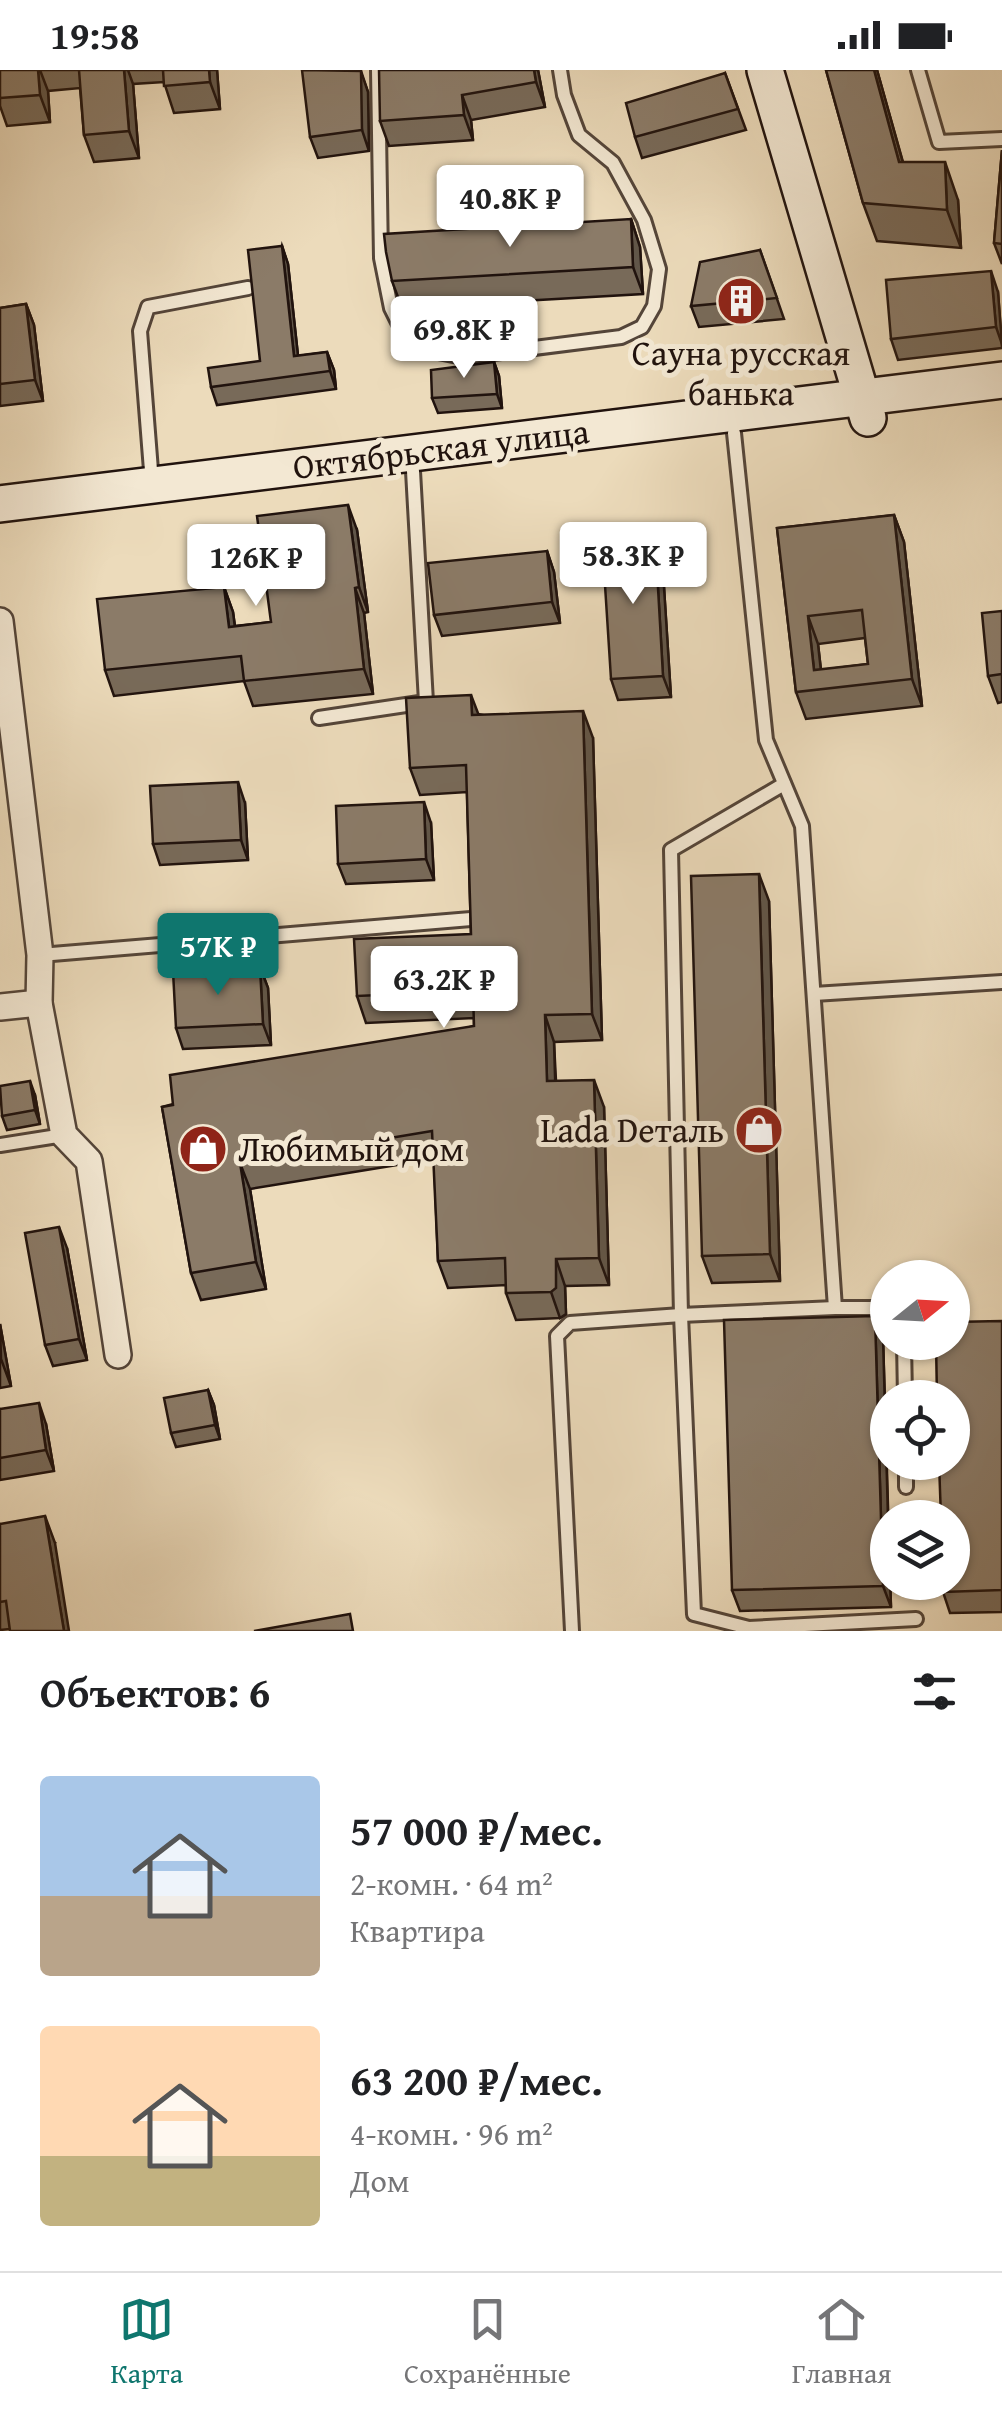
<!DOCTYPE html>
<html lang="ru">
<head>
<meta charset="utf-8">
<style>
	:root { --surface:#fff; --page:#f6f6f6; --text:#202124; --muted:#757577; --line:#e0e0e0; --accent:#0f766e }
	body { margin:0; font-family:"Gentium Book Plus",serif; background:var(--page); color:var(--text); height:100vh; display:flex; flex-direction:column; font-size:38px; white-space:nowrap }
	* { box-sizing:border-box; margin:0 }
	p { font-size:32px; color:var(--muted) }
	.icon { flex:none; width:55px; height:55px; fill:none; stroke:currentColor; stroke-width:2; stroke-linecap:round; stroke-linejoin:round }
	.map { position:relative; height:1561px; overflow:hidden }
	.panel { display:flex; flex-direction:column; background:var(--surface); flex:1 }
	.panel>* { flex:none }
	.needle { width:65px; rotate:72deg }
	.tools { position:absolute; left:870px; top:1190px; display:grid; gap:20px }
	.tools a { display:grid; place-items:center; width:100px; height:100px; border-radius:50%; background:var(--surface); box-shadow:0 2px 8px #0004; font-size:50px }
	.price { position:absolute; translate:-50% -85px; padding:0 22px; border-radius:10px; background:#fff; color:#222; font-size:32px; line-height:65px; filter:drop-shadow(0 2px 5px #0008) }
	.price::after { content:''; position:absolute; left:50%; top:60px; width:30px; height:22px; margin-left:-15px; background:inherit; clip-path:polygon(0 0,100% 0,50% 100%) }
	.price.current { background:var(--accent); color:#fff }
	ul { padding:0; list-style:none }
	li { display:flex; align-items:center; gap:30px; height:250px; padding:0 40px }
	li span { display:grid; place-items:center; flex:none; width:280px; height:200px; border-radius:10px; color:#555 }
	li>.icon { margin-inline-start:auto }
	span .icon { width:120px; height:120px; fill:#fffc; stroke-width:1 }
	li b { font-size:42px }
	h2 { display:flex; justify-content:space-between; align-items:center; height:120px; padding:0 40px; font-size:42px }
	.status { display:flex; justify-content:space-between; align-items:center; height:70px; padding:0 50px; background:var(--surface); direction:ltr }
	.status svg { height:28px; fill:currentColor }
	.tab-bar { display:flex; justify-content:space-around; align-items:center; height:140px; border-top:2px solid var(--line); background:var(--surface); font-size:28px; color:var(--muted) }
	.tab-bar a { display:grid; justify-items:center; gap:5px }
	.tab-bar .current { color:var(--accent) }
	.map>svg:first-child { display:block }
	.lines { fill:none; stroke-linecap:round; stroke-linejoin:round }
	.lane-casing { stroke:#544539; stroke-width:18 }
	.street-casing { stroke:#544539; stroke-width:30 }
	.secondary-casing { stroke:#21130e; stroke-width:40 }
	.lane { stroke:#f3e8d3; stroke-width:12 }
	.street { stroke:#f3e8d3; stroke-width:25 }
	.secondary { stroke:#f3e8d3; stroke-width:35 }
	.wall { fill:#786a59; stroke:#21130e; stroke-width:2.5; fill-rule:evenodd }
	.shaded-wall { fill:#615649; stroke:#21130e; stroke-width:2.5 }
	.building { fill:#8b7b68; stroke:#21130e; stroke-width:2.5; fill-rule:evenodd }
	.labels { text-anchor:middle; stroke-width:10; stroke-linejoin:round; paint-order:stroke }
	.poi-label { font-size:35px; fill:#21130e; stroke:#f3e8d3 }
	.street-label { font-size:35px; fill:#21130e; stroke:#f3e8d3 }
</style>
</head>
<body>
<div class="status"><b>19:58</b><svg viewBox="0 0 49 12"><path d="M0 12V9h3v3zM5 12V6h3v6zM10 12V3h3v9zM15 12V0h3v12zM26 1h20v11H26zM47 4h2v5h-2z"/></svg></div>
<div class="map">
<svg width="1002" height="1561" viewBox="0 0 1002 1561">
	<rect width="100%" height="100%" fill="#ecdbbb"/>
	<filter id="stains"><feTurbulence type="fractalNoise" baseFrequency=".002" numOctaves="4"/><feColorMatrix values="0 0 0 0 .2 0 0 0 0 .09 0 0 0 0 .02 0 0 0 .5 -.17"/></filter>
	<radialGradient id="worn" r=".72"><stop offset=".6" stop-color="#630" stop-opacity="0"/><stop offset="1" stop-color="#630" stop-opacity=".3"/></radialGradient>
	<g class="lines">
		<g class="lane-casing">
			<g id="lane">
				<polyline points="378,0 381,188 391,238 404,264 423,279 463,287 621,267 642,257 654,236 659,199 644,150 613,93 579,65 564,25 560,0"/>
				<polyline points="918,0 939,72 1002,69"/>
				<polyline points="734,363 766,670 802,756 835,1238 888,1238"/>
				<polyline points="152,413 140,261 148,237 248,218"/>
				<polyline points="319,648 426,632 413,401"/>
				<polyline points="784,714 671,780 681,1245 835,1238"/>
				<polyline points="40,885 471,849"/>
				<polyline points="814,924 1002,912"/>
				<polyline points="0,1075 64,1065"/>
				<polyline points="904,1272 905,1328"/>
				<polyline points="906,1392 906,1417"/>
				<polyline points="572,1561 557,1266 570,1253 681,1245 694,1544 749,1558 916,1549"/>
			</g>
		</g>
		<g class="street-casing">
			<g id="street">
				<polyline points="0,551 40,885 39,933 64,1065 89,1091 118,1285"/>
				<polyline points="0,937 39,933"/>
			</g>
		</g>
		<g class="secondary-casing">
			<g id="secondary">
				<polyline points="765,0 868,348"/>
				<polyline points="0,434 1002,310"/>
			</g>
		</g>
		<use href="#lane" class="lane"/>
		<use href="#street" class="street"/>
		<use href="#secondary" class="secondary"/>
	</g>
	<g class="wall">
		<polygon points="0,0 217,0 220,39 174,43 164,12 133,14 139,88 94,92 84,65 80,18 48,21 50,52 7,56 0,36"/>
		<polygon points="360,0 368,22 369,81 318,88 310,67"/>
		<polygon points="538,0 545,37 471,50 473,70 389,76 380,51"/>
		<polygon points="826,0 877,0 903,92 958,130 961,178 877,171 863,133"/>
		<polygon points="725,3 746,60 642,88 635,67"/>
		<polygon points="1002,80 1002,194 994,173"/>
		<polygon points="631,149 640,177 643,224 402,238 392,211"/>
		<polygon points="282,176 288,194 298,286 327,282 334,300 336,319 217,335 211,317 260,291"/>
		<polygon points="760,180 784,249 699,257 691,236"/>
		<polygon points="998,222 1002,278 898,290 891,269"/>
		<polygon points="26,234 34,255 43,331 0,336 0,238"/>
		<polygon points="494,292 499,306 502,338 438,343 432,328"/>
		<path d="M 894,445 L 904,472 L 922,636 L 806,649 L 796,622 L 777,458 ZM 865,568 L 868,594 L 821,600 L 818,574 Z"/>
		<polygon points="357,460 368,542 364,543 373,624 253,636 244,611 114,626 105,600 224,517 233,542 235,556 271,552"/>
		<polygon points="655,465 662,486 671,627 618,630 611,609"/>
		<polygon points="547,481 554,502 560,553 442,566 434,545"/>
		<polygon points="1002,541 1002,632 998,633 988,606"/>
		<polygon points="478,644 593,668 602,970 554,972 556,1011 604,1037 609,1215 565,1216 566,1244 560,1248 516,1250 506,1223 506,1215 448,1218 438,1191 434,1089 250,1119 266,1219 201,1230 191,1203 162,1037 474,956 474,948 366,953 357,926 471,864 467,722 420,725 410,698"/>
		<polygon points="245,733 248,790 160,795 153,774"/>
		<polygon points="431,753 434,810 346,814 338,794"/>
		<polygon points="769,831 780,1211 712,1213 702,1186"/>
		<polygon points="260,897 268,918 271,975 183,979 176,958"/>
		<polygon points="35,1025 40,1054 7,1060 2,1046"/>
		<polygon points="67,1178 87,1290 53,1296 45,1275"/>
		<polygon points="875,1246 883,1267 891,1537 740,1541 732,1520"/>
		<polygon points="1002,1251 1002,1542 950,1543 943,1522"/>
		<polygon points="0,1254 11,1316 0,1318"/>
		<polygon points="208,1320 214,1335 220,1369 176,1377 171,1363"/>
		<polygon points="0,1339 46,1354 54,1401 0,1410"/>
		<polygon points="0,1454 55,1473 10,1559 0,1560"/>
	</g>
	<g class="shaded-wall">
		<polygon points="38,0 40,0 48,21 50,52 40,25"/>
		<polygon points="124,0 128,0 133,14 139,88 129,61"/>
		<polygon points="209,0 217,0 220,39 210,12"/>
		<polygon points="355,0 360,0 361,7 361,1 368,22 369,81 362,60"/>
		<polygon points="534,0 538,0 545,37 536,12"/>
		<polygon points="874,0 877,0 913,129 899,92"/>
		<polygon points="462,25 471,50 473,70 464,45"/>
		<polygon points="945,92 958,130 961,178 947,140"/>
		<polygon points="631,149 640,177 643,224 633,197"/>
		<polygon points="282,176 288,194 300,304 294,286"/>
		<polygon points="991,201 998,222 1002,274 996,257"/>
		<polygon points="26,234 34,255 43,331 35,310"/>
		<polygon points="327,282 334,300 336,319 330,301"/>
		<polygon points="494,292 499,306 502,338 497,324"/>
		<polygon points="348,435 357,460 368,542 359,517"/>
		<polygon points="894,445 904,472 922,636 912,609"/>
		<polygon points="655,465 662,486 671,627 663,606"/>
		<polygon points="547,481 554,502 560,553 552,532"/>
		<polygon points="224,517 233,542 238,582 229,557"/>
		<polygon points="355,518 364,543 373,624 364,599"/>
		<polygon points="808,546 818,574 823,619 814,600"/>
		<polygon points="471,625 481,651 472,645"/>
		<polygon points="583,641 593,668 602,970 592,944"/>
		<polygon points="238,712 245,733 248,790 241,770"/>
		<polygon points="424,732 431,753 434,810 426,789"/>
		<polygon points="759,804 769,831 780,1211 770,1184"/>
		<polygon points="260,897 268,918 271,975 263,954"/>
		<polygon points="545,945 554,972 556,1038 547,1011"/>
		<polygon points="594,1010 604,1037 609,1215 599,1188"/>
		<polygon points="30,1011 35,1025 40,1054 35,1040"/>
		<polygon points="240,1093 250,1119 266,1219 256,1192"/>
		<polygon points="59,1157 67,1178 87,1290 79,1269"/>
		<polygon points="556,1189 565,1216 566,1244 560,1248 551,1222"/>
		<polygon points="875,1246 883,1267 888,1448 888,1512 890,1512 891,1537 883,1516"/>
		<polygon points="0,1254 11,1316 1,1289"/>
		<polygon points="208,1320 214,1335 220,1369 215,1355"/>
		<polygon points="39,1333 46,1354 54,1401 46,1380"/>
		<polygon points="45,1446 55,1473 69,1561 64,1561"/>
	</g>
	<g class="building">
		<polygon points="0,0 38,0 40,25 0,28"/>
		<polygon points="79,0 124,0 129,61 84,65"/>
		<polygon points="163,0 209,0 210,12 164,16"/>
		<polygon points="302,0 361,1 362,60 310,67"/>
		<polygon points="379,0 534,0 536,12 462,25 464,45 380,51"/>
		<polygon points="826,0 874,0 899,92 945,92 947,140 863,133"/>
		<polygon points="725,3 738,39 635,67 626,33"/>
		<polygon points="1002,80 1002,174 994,173"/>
		<polygon points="631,149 633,197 392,211 386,182 384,164"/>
		<polygon points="282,176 294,286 327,282 330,301 211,317 208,298 260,291 248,180"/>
		<polygon points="760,180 777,228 691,236 700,192"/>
		<polygon points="991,201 996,257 891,269 886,210"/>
		<polygon points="26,234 35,310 0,314 0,238"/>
		<polygon points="494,292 497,324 432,328 431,300"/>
		<polygon points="348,435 359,517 355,518 364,599 244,611 241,586 105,600 97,529 224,517 229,557 271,552 257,446"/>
		<path d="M 894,445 L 912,609 L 796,622 L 777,458 ZM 862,540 L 868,594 L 814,600 L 808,546 Z"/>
		<polygon points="655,465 663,606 611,609 602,468"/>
		<polygon points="547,481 552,532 434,545 428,493"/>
		<polygon points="1002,541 1002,604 988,606 982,543"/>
		<polygon points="471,625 472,645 583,641 592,944 545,945 547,1011 594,1010 599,1188 556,1189 556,1218 551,1222 506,1223 505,1188 438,1191 432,1061 240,1093 256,1192 191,1203 162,1037 173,1035 170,1005 474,956 473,921 357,926 354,869 471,864 466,695 410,698 406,628"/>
		<polygon points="238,712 241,770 153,774 150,716"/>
		<polygon points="424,732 426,789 338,794 336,736"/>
		<polygon points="759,804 770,1184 702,1186 691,806"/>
		<polygon points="260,897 263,954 176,958 173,901"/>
		<polygon points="30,1011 35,1040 2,1046 0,1016"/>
		<polygon points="59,1157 79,1269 45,1275 25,1163"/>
		<polygon points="875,1246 883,1516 732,1520 724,1250"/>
		<polygon points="1002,1251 1002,1520 943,1522 943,1512 952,1512 952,1448 941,1448 939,1392 952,1392 952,1328 937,1328 936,1272 952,1272 952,1252"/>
		<polygon points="208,1320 215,1355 171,1363 164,1328"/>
		<polygon points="39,1333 46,1380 0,1388 0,1339"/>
		<polygon points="45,1446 64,1561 10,1561 6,1531 0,1532 0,1454"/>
		<polygon points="350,1544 353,1561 254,1561"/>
	</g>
	<defs>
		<g id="building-disc" transform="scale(2.5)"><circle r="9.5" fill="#8f2418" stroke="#f3e8d3"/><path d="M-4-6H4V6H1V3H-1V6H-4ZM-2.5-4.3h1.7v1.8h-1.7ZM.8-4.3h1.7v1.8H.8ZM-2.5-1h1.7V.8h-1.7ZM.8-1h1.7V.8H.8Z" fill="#fff"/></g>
		<g id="shop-disc" transform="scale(2.5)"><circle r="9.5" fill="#8f2418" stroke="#f3e8d3"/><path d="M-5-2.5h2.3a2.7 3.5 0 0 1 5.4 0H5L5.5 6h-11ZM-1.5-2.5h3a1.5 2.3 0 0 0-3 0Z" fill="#fff"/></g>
	</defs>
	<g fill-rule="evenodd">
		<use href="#building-disc" x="741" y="231"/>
		<use href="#shop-disc" x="759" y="1060"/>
		<use href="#shop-disc" x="203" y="1079"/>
	</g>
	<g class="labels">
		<g class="poi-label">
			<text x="741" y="295">Сауна русская<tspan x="741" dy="40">банька</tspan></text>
			<text x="724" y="1072" text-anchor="end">Lada Dеталь</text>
			<text x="238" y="1091" text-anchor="start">Любимый дом</text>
		</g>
		<g class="street-label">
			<text transform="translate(441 379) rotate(-7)" y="12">Октябрьская улица</text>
		</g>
	</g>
	<rect width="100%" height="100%" filter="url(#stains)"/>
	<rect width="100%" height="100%" fill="url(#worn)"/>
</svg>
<div class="tools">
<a><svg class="needle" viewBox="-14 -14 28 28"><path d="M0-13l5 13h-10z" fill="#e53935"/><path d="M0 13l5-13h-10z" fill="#757577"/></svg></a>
<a><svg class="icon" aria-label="locate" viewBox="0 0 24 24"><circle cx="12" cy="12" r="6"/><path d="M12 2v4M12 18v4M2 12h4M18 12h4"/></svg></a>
<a><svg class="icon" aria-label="layers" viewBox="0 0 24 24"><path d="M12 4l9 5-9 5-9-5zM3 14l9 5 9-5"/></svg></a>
</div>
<b class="price" style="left:510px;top:180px">40.8K ₽</b>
<b class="price" style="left:464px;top:311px">69.8K ₽</b>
<b class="price" style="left:633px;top:537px">58.3K ₽</b>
<b class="price" style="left:256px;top:539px">126K ₽</b>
<b class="price current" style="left:218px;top:928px">57K ₽</b>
<b class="price" style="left:444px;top:961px">63.2K ₽</b>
</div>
<section class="panel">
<h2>Объектов: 6<svg class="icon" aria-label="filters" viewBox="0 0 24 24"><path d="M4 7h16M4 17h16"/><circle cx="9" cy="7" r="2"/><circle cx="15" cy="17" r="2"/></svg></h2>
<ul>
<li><span style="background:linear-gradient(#a9c7e8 60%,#b9a48a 0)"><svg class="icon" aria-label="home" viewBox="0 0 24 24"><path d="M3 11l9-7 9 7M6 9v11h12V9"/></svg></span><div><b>57 000 ₽/мес.</b><p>2-комн. · 64 m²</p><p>Квартира</p></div></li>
<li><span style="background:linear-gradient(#ffd9b3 65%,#c2b280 0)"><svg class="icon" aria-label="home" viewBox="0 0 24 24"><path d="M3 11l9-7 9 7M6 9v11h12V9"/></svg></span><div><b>63 200 ₽/мес.</b><p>4-комн. · 96 m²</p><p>Дом</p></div></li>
</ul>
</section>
<nav class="tab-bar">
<a class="current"><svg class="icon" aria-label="map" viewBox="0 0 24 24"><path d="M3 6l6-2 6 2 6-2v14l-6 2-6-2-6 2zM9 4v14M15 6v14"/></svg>Карта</a>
<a><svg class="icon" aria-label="saved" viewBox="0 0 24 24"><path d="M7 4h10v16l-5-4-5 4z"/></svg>Сохранённые</a>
<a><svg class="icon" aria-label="home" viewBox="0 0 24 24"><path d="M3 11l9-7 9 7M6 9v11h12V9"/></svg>Главная</a>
</nav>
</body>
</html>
